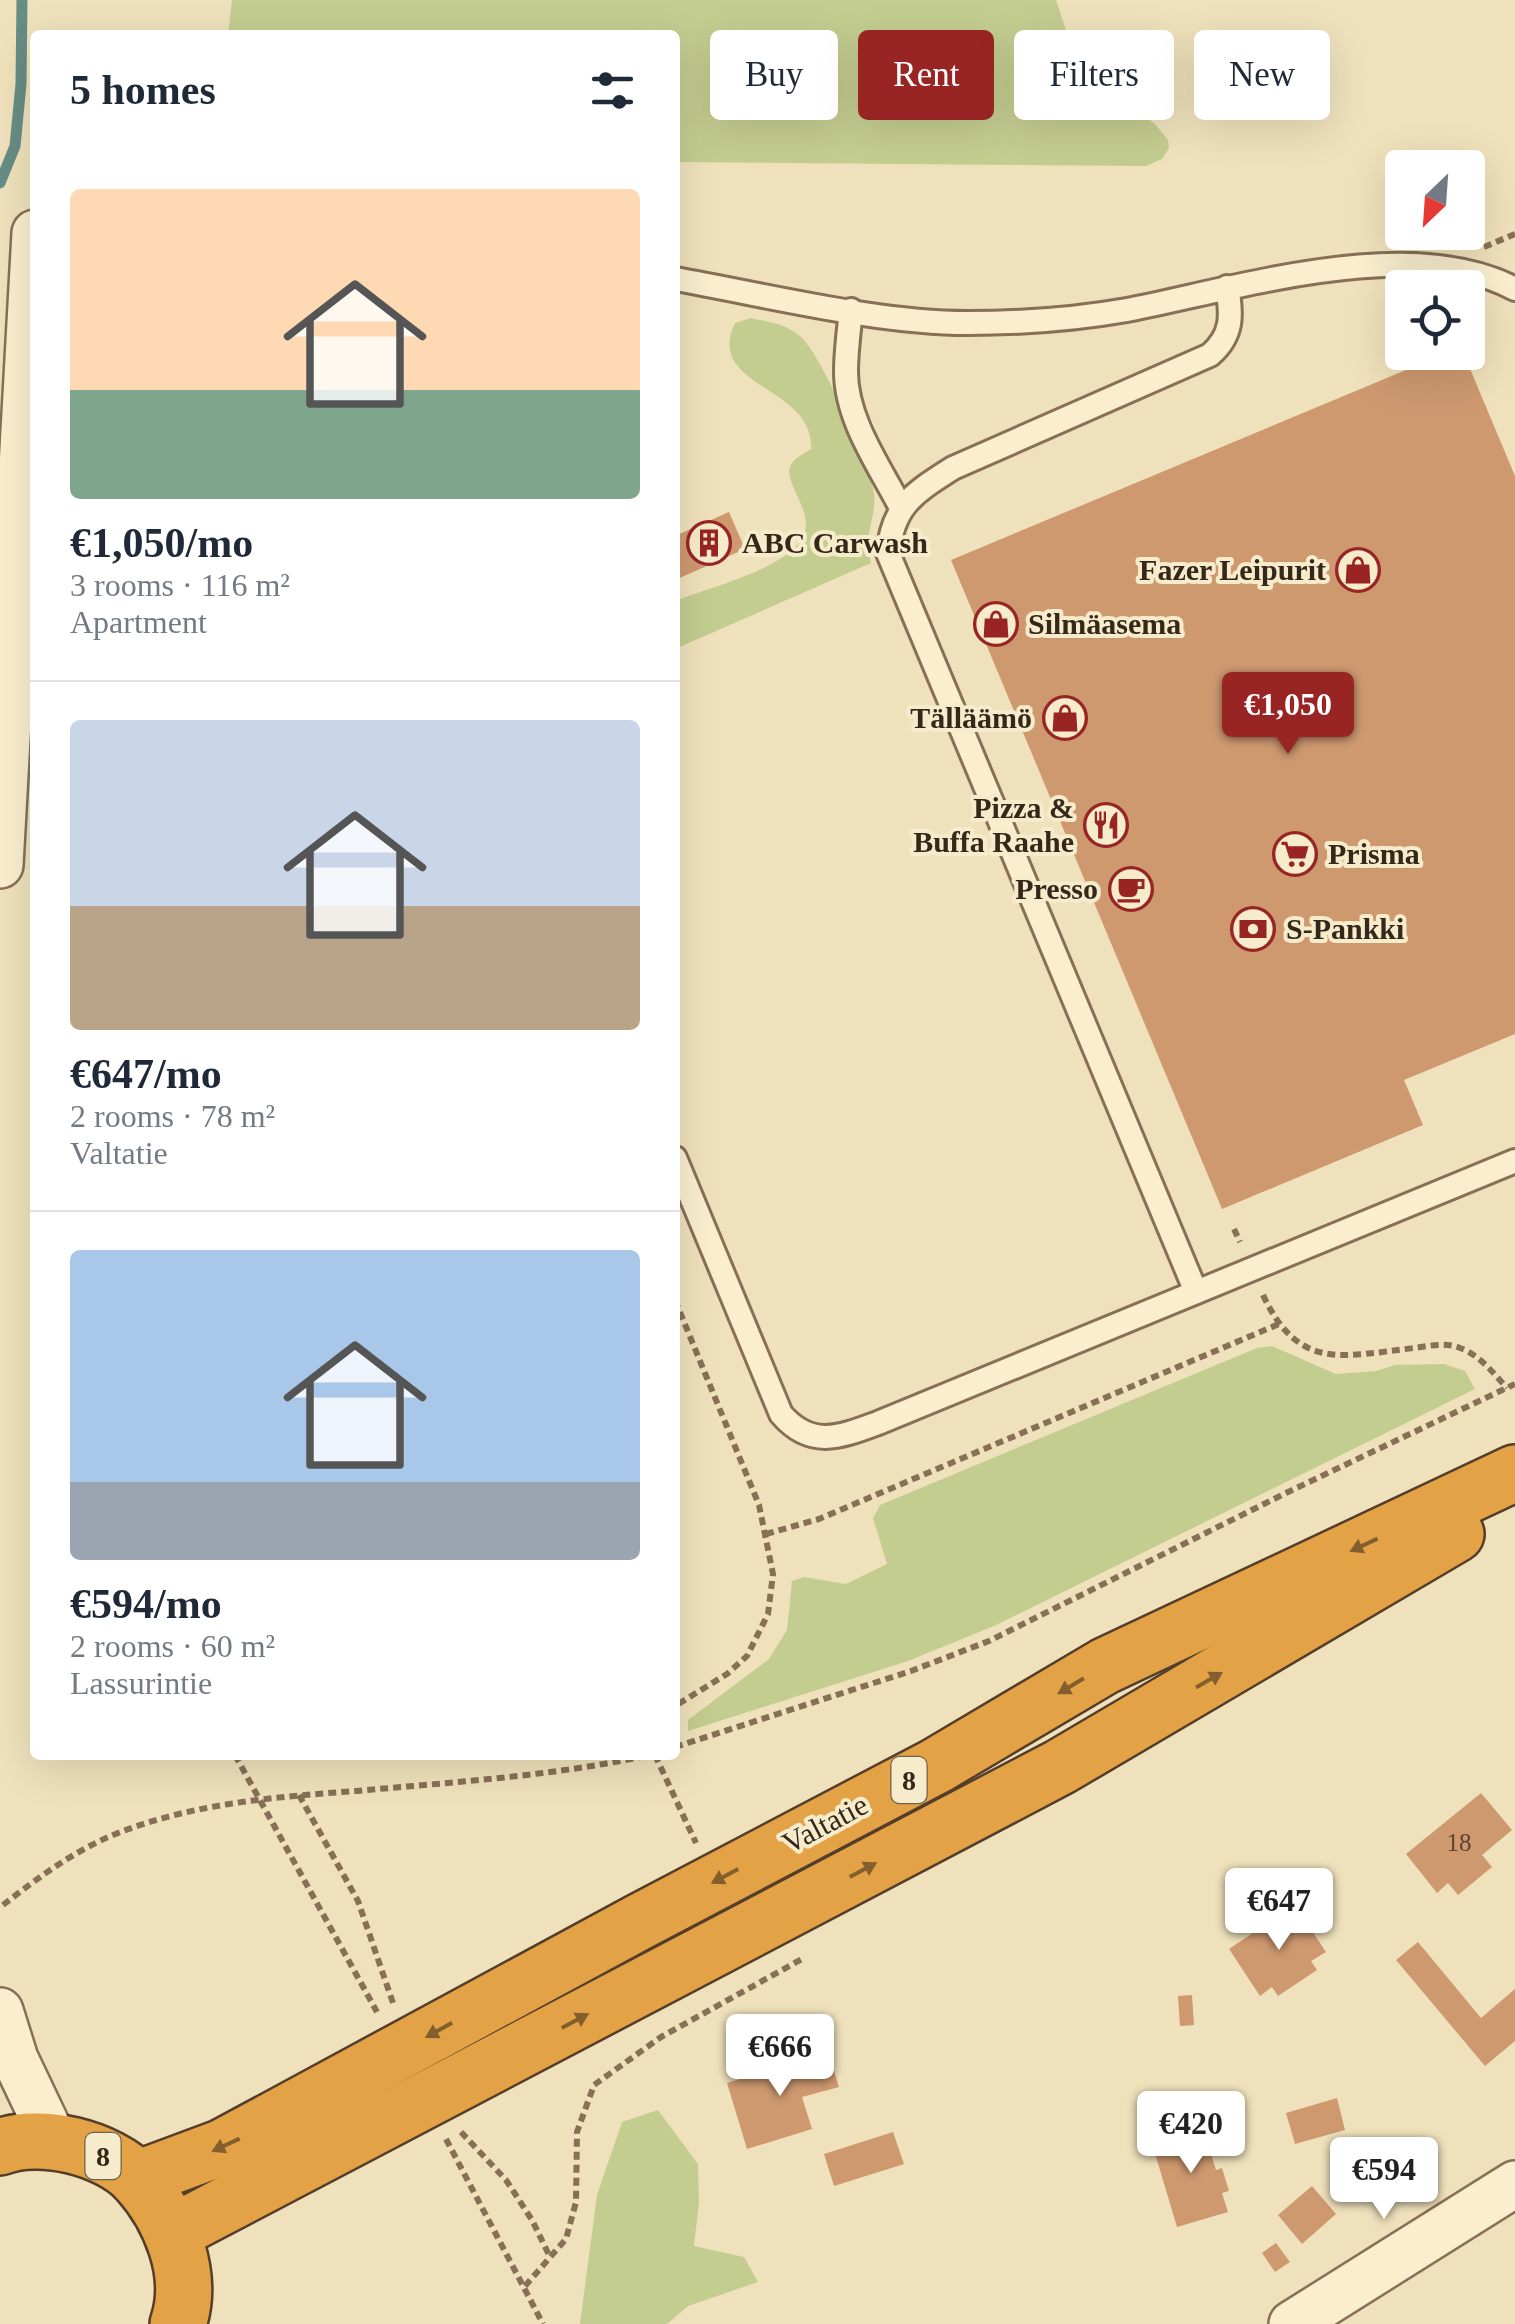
<!DOCTYPE html>
<html lang="en">
<head>
<meta charset="utf-8">
<style>
	:root { --surface:#fff; --page:#f6f6f7; --text:#1f2937; --muted:#747a83; --line:#e0e1e3; --accent:#982523 }
	body { margin:0; font-family:"Times New Roman",serif; background:var(--page); color:var(--text); height:100vh; display:flex; flex-direction:column; font-size:38px; white-space:nowrap }
	* { box-sizing:border-box; margin:0 }
	p { font-size:32px; color:var(--muted) }
	.icon { flex:none; width:55px; height:55px; fill:none; stroke:currentColor; stroke-width:2; stroke-linecap:round; stroke-linejoin:round }
	.map { position:relative; flex:1; overflow:hidden }
	.sheet { position:absolute; left:30px; top:30px; width:650px; height:1730px; display:flex; flex-direction:column; background:var(--surface); border-radius:10px; box-shadow:0 10px 40px #0002 }
	.sheet>* { flex:none }
	.hud { position:absolute; left:710px; top:30px; width:655px; height:90px; display:flex; gap:20px }
	.needle { width:65px; rotate:205deg }
	.controls { position:absolute; left:1385px; top:150px; display:grid; gap:20px }
	.controls a { display:grid; place-items:center; width:100px; height:100px; border-radius:10px; background:var(--surface); box-shadow:0 10px 40px #0002; font-size:50px }
	.price { position:absolute; translate:-50% -85px; padding:0 22px; border-radius:10px; background:#fff; color:#222; font-size:32px; line-height:65px; filter:drop-shadow(0 2px 5px #0008) }
	.price::after { content:''; position:absolute; left:50%; top:60px; width:30px; height:22px; margin-left:-15px; background:inherit; clip-path:polygon(0 0,100% 0,50% 100%) }
	.price.selected { background:var(--accent); color:#fff }
	ul { padding:0; list-style:none }
	li { display:grid; align-content:center; gap:20px; height:530px; padding:0 40px }
	li+li { border-top:2px solid var(--line) }
	li span { display:grid; place-items:center; height:310px; border-radius:10px; color:#555 }
	li>.icon { margin-inline-start:auto }
	span .icon { width:180px; height:180px; fill:#fffc; stroke-width:1 }
	li b { font-size:42px }
	h2 { display:flex; justify-content:space-between; align-items:center; height:120px; padding:0 40px; font-size:42px }
	.tag { padding:0 35px; border-radius:10px; background:var(--surface); box-shadow:0 10px 40px #0002; font-size:35px; line-height:90px }
	.tag.selected { background:var(--accent); color:#fff }
	.map>svg:first-child { display:block }
	.green { fill:#c4cd90 }
	.lines { fill:none; stroke-linecap:round; stroke-linejoin:round }
	.stream { stroke:#678d85; stroke-width:11 }
	.building { fill:#cf9970 }
	.lane-casing { stroke:#877055; stroke-width:28 }
	.street-casing { stroke:#877055; stroke-width:50 }
	.highway-casing { stroke:#543e2a; stroke-width:60 }
	.path { stroke:#877055; stroke-width:6; stroke-dasharray:8 5; stroke-linecap:butt }
	.lane { stroke:#faeecf; stroke-width:22 }
	.street { stroke:#faeecf; stroke-width:45 }
	.highway { stroke:#e4a247; stroke-width:55 }
	.oneway { fill:#845f2e }
	.labels { text-anchor:middle; stroke-width:8; stroke-linejoin:round; paint-order:stroke }
	.number-label { font-size:25px; fill:#5c4430 }
	.shield { fill:#f6ebcb; stroke:#6f624f; stroke-width:2.5 }
	.shield-label { font-size:28px; font-weight:bold; fill:#35281a }
	.poi-label { font-size:30px; font-weight:bold; fill:#35281a; stroke:#f6ebcb; text-anchor:start }
	.street-label { font-size:30px; fill:#35281a; stroke:#f6ebcb }
</style>
</head>
<body>
<div class="map">
<svg width="1515" height="2324" viewBox="0 0 1515 2324">
	<rect width="100%" height="100%" fill="#efe1bb"/>
	<g class="green">
		<polygon points="232,0 1056,0 1074,54 1091,79 1155,124 1168,140 1169,148 1162,159 1146,166 675,162 675,35 228,35"/>
		<path d="M 751,318 C 769,322 787,324 801,337 C 821,354 870,466 874,493 C 877,518 863,531 871,563 L 675,649 L 675,601 C 708,588 779,570 800,542 C 821,514 778,481 792,463 C 795,458 805,453 811,449 C 814,385 704,388 735,323 Z"/>
		<polygon points="1272,1346 1336,1374 1376,1371 1395,1365 1444,1364 1465,1371 1475,1389 994,1626 908,1661 688,1731 688,1720 769,1659 787,1630 792,1581 804,1577 846,1584 887,1564 873,1518 880,1505 1257,1348"/>
		<polygon points="658,2110 698,2164 699,2203 694,2246 744,2257 758,2282 688,2306 667,2324 580,2324 597,2195 622,2122"/>
	</g>
	<g class="lines">
		<polyline class="stream" points="0,183 15,146 21,84 22,0"/>
	</g>
	<g class="building">
		<polygon points="1449,352 1463,352 1515,476 1515,1034 1404,1080 1423,1125 1222,1209 951,560"/>
		<polygon points="729,512 745,549 675,580 675,536"/>
		<polygon points="1481,1793 1512,1830 1482,1855 1492,1867 1458,1895 1448,1883 1437,1893 1406,1854"/>
		<polygon points="1295,1905 1326,1952 1311,1961 1317,1970 1278,1996 1272,1987 1260,1996 1229,1949"/>
		<polygon points="1418,1942 1481,2018 1515,1989 1515,2041 1485,2066 1396,1960"/>
		<polygon points="1192,1995 1194,2025 1180,2026 1178,1996"/>
		<polygon points="828,2052 839,2087 802,2097 812,2129 747,2149 727,2083"/>
		<polygon points="1337,2098 1345,2130 1295,2144 1286,2113"/>
		<polygon points="1202,2125 1216,2170 1222,2168 1229,2191 1222,2193 1228,2212 1177,2227 1151,2140"/>
		<polygon points="893,2132 904,2164 834,2186 824,2154"/>
		<polygon points="1312,2186 1336,2214 1302,2244 1278,2215"/>
		<polygon points="1276,2243 1290,2262 1275,2272 1262,2253"/>
	</g>
	<g class="lines">
		<g class="lane-casing">
			<g id="lane">
				<path d="M 675,279 C 766,295 876,323 968,323 C 1020,323 1076,319 1127,310 C 1236,289 1410,233 1515,289"/>
				<path d="M 851,310 C 849,330 846,351 846,372 C 846,420 880,467 901,508"/>
				<path d="M 675,1158 L 781,1414 C 811,1449 840,1437 878,1423 L 1515,1161"/>
				<path d="M 1196,1292 L 888,553 C 893,505 914,493 953,468 L 1210,355 C 1233,335 1232,315 1227,287"/>
			</g>
		</g>
		<g class="street-casing">
			<g id="street">
				<polyline points="0,865 35,233"/>
				<polyline points="0,2011 15,2059 54,2141"/>
				<polyline points="1292,2324 1515,2184"/>
			</g>
		</g>
		<g class="highway-casing">
			<g id="highway">
				<path d="M 0,2147 C 40,2131 109,2148 138,2180 C 171,2217 195,2275 178,2324"/>
				<polyline points="137,2179 223,2147 641,1921 936,1766 1105,1666 1515,1473"/>
				<polyline points="172,2233 1060,1767 1456,1534"/>
			</g>
		</g>
		<g class="path">
			<polyline points="1484,247 1515,234"/>
			<polyline points="1234,1229 1240,1242"/>
			<path d="M 1263,1295 C 1299,1372 1343,1356 1414,1348 C 1429,1346 1446,1342 1460,1348 C 1480,1355 1493,1373 1507,1388"/>
			<polyline points="675,1300 759,1505 773,1574 768,1614 747,1656 727,1674 675,1706"/>
			<polyline points="766,1534 819,1519 1279,1324"/>
			<polyline points="675,1747 911,1671 989,1641 1288,1492 1515,1384"/>
			<polyline points="235,1755 377,2012"/>
			<polyline points="655,1755 696,1843"/>
			<polyline points="299,1795 358,1901 393,2003"/>
			<path d="M 3,1905 C 39,1877 75,1850 118,1833 C 195,1803 275,1797 356,1791 C 455,1782 553,1776 650,1755"/>
			<polyline points="461,2132 506,2180 532,2220 550,2257"/>
			<polyline points="446,2139 543,2324"/>
			<polyline points="525,2286 566,2239 576,2202 577,2132 594,2085 661,2037 802,1959"/>
		</g>
		<use href="#lane" class="lane"/>
		<use href="#street" class="street"/>
		<use href="#highway" class="highway"/>
	</g>
	<defs><path id="oneway-solid" d="M-6-.8H1V-3.2L6.5 0L1 3.2V.8H-6Z" transform="scale(2.5)"/></defs>
	<g class="oneway">
		<use href="#oneway-solid" transform="translate(1364 1545) rotate(155)"/>
		<use href="#oneway-solid" transform="translate(1209 1680) rotate(-30)"/>
		<use href="#oneway-solid" transform="translate(1071 1686) rotate(149)"/>
		<use href="#oneway-solid" transform="translate(863 1870) rotate(-28)"/>
		<use href="#oneway-solid" transform="translate(725 1876) rotate(152)"/>
		<use href="#oneway-solid" transform="translate(575 2021) rotate(-28)"/>
		<use href="#oneway-solid" transform="translate(439 2030) rotate(151)"/>
		<use href="#oneway-solid" transform="translate(226 2145) rotate(155)"/>
	</g>
	<defs>
		<g id="building-ring" transform="scale(2.25)"><circle r="9.5" fill="#f6ebcb" stroke="#982523" stroke-width="1.5"/><path d="M-4-6H4V6H1V3H-1V6H-4ZM-2.5-4.3h1.7v1.8h-1.7ZM.8-4.3h1.7v1.8H.8ZM-2.5-1h1.7V.8h-1.7ZM.8-1h1.7V.8H.8Z" fill="#982523"/></g>
		<g id="shop-ring" transform="scale(2.25)"><circle r="9.5" fill="#f6ebcb" stroke="#982523" stroke-width="1.5"/><path d="M-5-2.5h2.3a2.7 3.5 0 0 1 5.4 0H5L5.5 6h-11ZM-1.5-2.5h3a1.5 2.3 0 0 0-3 0Z" fill="#982523"/></g>
		<g id="restaurant-ring" transform="scale(2.25)"><circle r="9.5" fill="#f6ebcb" stroke="#982523" stroke-width="1.5"/><path d="M-5-6h1v4h1v-4h1v4h1v-4h1v5L-1.5 .5V6h-2V.5L-5-1ZM5-6V6H3V1.5H1.5Q1.5-4 5-6Z" fill="#982523"/></g>
		<g id="supermarket-ring" transform="scale(2.25)"><circle r="9.5" fill="#f6ebcb" stroke="#982523" stroke-width="1.5"/><path d="M-6-5.5h2.5l.6 2H6L4.5 2H-2.5L-4.4-4H-6ZM-1.5 3.2a1.3 1.3 0 1 0 .1 0ZM3 3.2a1.3 1.3 0 1 0 .1 0Z" fill="#982523"/></g>
		<g id="cafe-ring" transform="scale(2.25)"><circle r="9.5" fill="#f6ebcb" stroke="#982523" stroke-width="1.5"/><path d="M-5.5-4.5H6V0H3Q3 3.5 0 3.5H-2.5Q-5.5 3.5-5.5 0ZM3-3.2v2h1.7v-2ZM-6 4.5H4V6H-6Z" fill="#982523"/></g>
		<g id="bank-ring" transform="scale(2.25)"><circle r="9.5" fill="#f6ebcb" stroke="#982523" stroke-width="1.5"/><path d="M-6-4H6V4H-6ZM0-2.3a2.3 2.3 0 1 0 0 4.6a2.3 2.3 0 1 0 0-4.6Z" fill="#982523"/></g>
	</defs>
	<g fill-rule="evenodd">
		<use href="#building-ring" x="709" y="543"/>
		<use href="#shop-ring" x="1358" y="570"/>
		<use href="#shop-ring" x="996" y="624"/>
		<use href="#shop-ring" x="1065" y="718"/>
		<use href="#restaurant-ring" x="1106" y="825"/>
		<use href="#supermarket-ring" x="1295" y="854"/>
		<use href="#cafe-ring" x="1131" y="889"/>
		<use href="#bank-ring" x="1253" y="929"/>
	</g>
	<g class="labels">
		<g class="number-label">
			<text x="1459" y="1851">18</text>
		</g>
		<g class="shield">
			<rect x="891.5" y="1757" width="35" height="46" rx="8"/>
			<rect x="85.5" y="2133" width="35" height="46" rx="8"/>
		</g>
		<g class="shield-label">
			<text x="909" y="1790">8</text>
			<text x="103" y="2166">8</text>
		</g>
		<g class="poi-label">
			<text x="742" y="553">ABC Carwash</text>
			<text x="1326" y="580" text-anchor="end">Fazer Leipurit</text>
			<text x="1028" y="634">Silmäasema</text>
			<text x="1032" y="728" text-anchor="end">Tälläämö</text>
			<text x="1074" y="818" text-anchor="end">Pizza &amp;<tspan x="1074" dy="34">Buffa Raahe</tspan></text>
			<text x="1328" y="864">Prisma</text>
			<text x="1098" y="899" text-anchor="end">Presso</text>
			<text x="1286" y="939">S-Pankki</text>
		</g>
		<g class="street-label">
			<text transform="translate(825 1824) rotate(-28)" y="10">Valtatie</text>
		</g>
	</g>
</svg>
<div class="controls">
<a><svg class="needle" viewBox="-14 -14 28 28"><path d="M0-13l5 13h-10z" fill="#e53935"/><path d="M0 13l5-13h-10z" fill="#747a83"/></svg></a>
<a><svg class="icon" aria-label="locate" viewBox="0 0 24 24"><circle cx="12" cy="12" r="6"/><path d="M12 2v4M12 18v4M2 12h4M18 12h4"/></svg></a>
</div>
<b class="price selected" style="left:1288px;top:757px">€1,050</b>
<b class="price" style="left:1279px;top:1953px">€647</b>
<b class="price" style="left:780px;top:2099px">€666</b>
<b class="price" style="left:1191px;top:2176px">€420</b>
<b class="price" style="left:1384px;top:2222px">€594</b>
<div class="hud">
<a class="tag">Buy</a>
<a class="tag selected">Rent</a>
<a class="tag">Filters</a>
<a class="tag">New</a>
</div>
<section class="sheet">
<h2>5 homes<svg class="icon" aria-label="filters" viewBox="0 0 24 24"><path d="M4 7h16M4 17h16"/><circle cx="9" cy="7" r="2"/><circle cx="15" cy="17" r="2"/></svg></h2>
<ul>
<li><span style="background:linear-gradient(#ffd9b3 65%,#7fa58c 0)"><svg class="icon" aria-label="home" viewBox="0 0 24 24"><path d="M3 11l9-7 9 7M6 9v11h12V9"/></svg></span><div><b>€1,050/mo</b><p>3 rooms · 116 m²</p><p>Apartment</p></div></li>
<li><span style="background:linear-gradient(#c9d6e8 60%,#b9a48a 0)"><svg class="icon" aria-label="home" viewBox="0 0 24 24"><path d="M3 11l9-7 9 7M6 9v11h12V9"/></svg></span><div><b>€647/mo</b><p>2 rooms · 78 m²</p><p>Valtatie</p></div></li>
<li><span style="background:linear-gradient(#a9c7e8 75%,#9aa5b1 0)"><svg class="icon" aria-label="home" viewBox="0 0 24 24"><path d="M3 11l9-7 9 7M6 9v11h12V9"/></svg></span><div><b>€594/mo</b><p>2 rooms · 60 m²</p><p>Lassurintie</p></div></li>
</ul>
</section>
</div>
</body>
</html>
